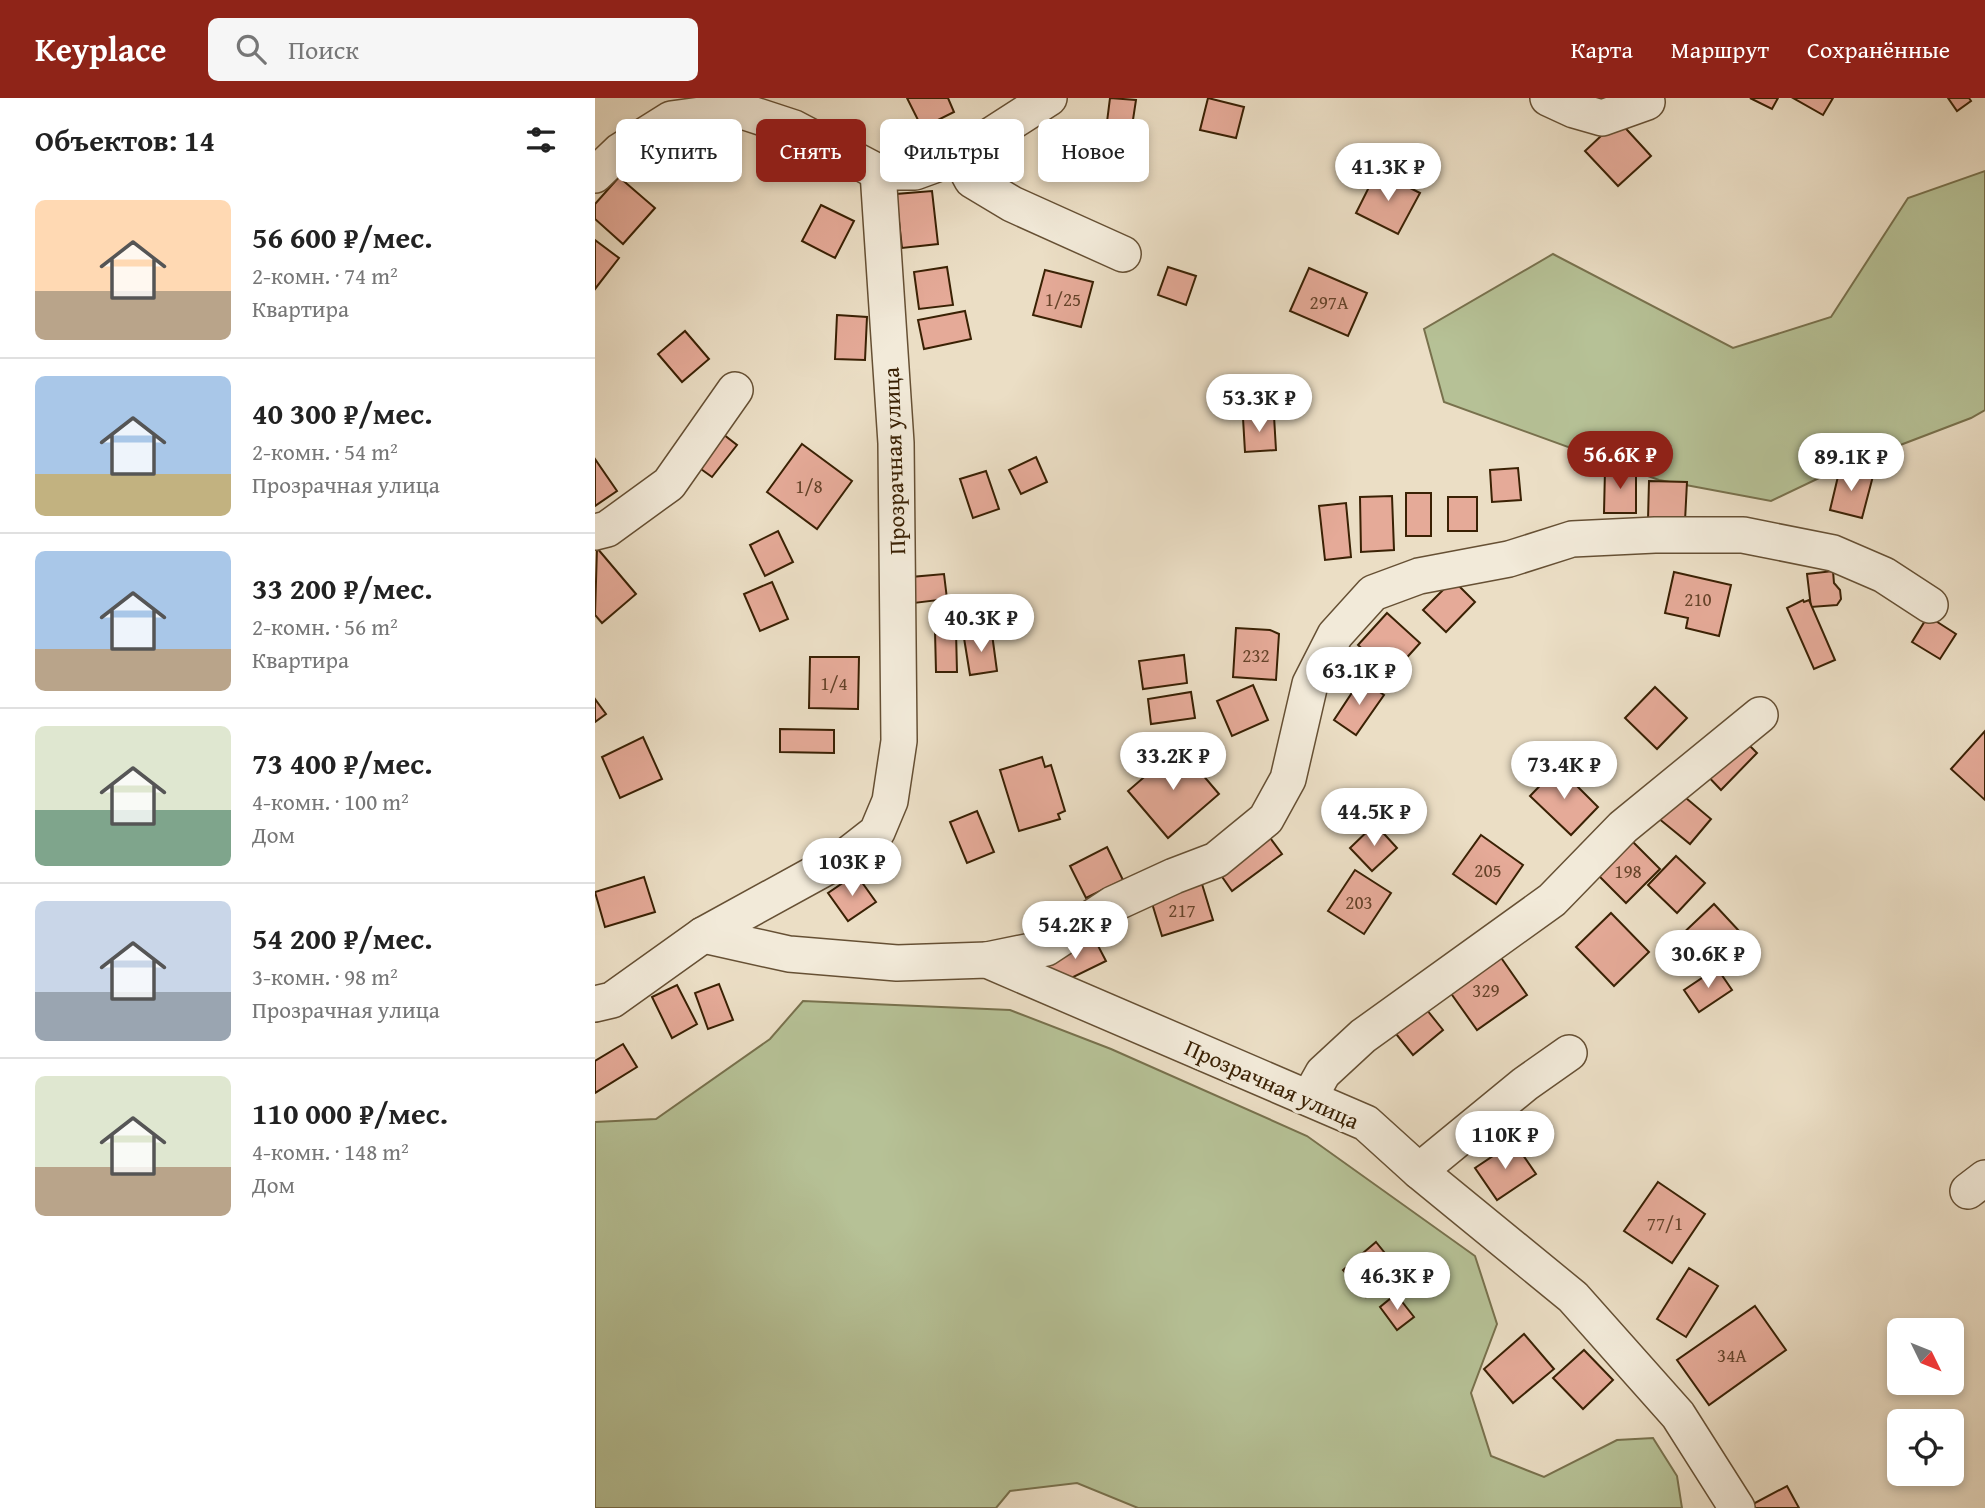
<!DOCTYPE html>
<html lang="ru">
<head>
<meta charset="utf-8">
<style>
	:root { --surface:#fff; --page:#f6f6f6; --text:#222; --muted:#767676; --line:#e0e0e0; --accent:#8f2418 }
	body { margin:0; font-family:"Gentium Book Plus",serif; background:var(--page); color:var(--text); height:100vh; display:flex; flex-direction:column; font-size:26px; white-space:nowrap }
	* { box-sizing:border-box; margin:0 }
	p { font-size:23px; color:var(--muted) }
	.icon { flex:none; width:38px; height:38px; fill:none; stroke:currentColor; stroke-width:2; stroke-linecap:round; stroke-linejoin:round }
	.map { position:relative; flex:1; overflow:hidden }
	.panel { display:flex; flex-direction:column; background:var(--surface); width:595px }
	.panel>* { flex:none }
	.banner { position:absolute; left:21px; top:21px; width:665px; height:63px; display:flex; gap:14px }
	.needle { width:46px; rotate:133deg }
	.buttons { position:absolute; left:1292px; top:1220px; display:grid; gap:14px }
	.buttons a { display:grid; place-items:center; width:77px; height:77px; border-radius:10px; background:var(--surface); box-shadow:0 4px 10px #0003; font-size:35px }
	.price { position:absolute; translate:-50% -60px; padding:0 16px; border-radius:24px; background:#fff; color:#222; font-size:23px; line-height:46px; filter:drop-shadow(0 2px 4px #0008) }
	.price::after { content:''; position:absolute; left:50%; top:42px; width:21px; height:16px; margin-left:-10px; background:inherit; clip-path:polygon(0 0,100% 0,50% 100%) }
	.price.on { background:var(--accent); color:#fff }
	ul { padding:0; list-style:none }
	li { display:flex; align-items:center; gap:21px; height:175px; padding:0 35px }
	li+li { border-top:2px solid var(--line) }
	li span { display:grid; place-items:center; flex:none; width:196px; height:140px; border-radius:10px; color:#555 }
	li>.icon { margin-inline-start:auto }
	span .icon { width:84px; height:84px; fill:#fffc; stroke-width:1 }
	li b { font-size:30px }
	h2 { display:flex; justify-content:space-between; align-items:center; height:84px; padding:0 35px; font-size:30px }
	.tag { padding:0 24px; border-radius:10px; background:var(--surface); box-shadow:0 4px 10px #0003; font-size:24px; line-height:63px }
	.tag.on { background:var(--accent); color:#fff }
	header { display:flex; align-items:center; gap:42px; box-sizing:border-box; height:98px; padding:0 35px; background:var(--accent); color:#fff }
	header strong { font-size:33px }
	nav { display:flex; gap:38px; margin-inline-start:auto; font-size:24px }
	.search { width:490px; height:63px; background:var(--page); display:flex; align-items:center; gap:18px; box-sizing:border-box; padding:0 24px; border-radius:10px; color:var(--muted); font-size:26px }
	main { display:flex; flex:1; min-height:0 }
	.map>svg:first-child { display:block }
	.green { fill:#b6c196; stroke:#78714d; stroke-width:2 }
	.building { fill:#e5aa98; stroke:#3a2104; stroke-width:2 }
	.lines { fill:none; stroke-linecap:round; stroke-linejoin:round }
	.minor-casing { stroke:#665034; stroke-width:38 }
	.minor { stroke:#f2ead9; stroke-width:35 }
	.labels { text-anchor:middle; stroke-width:7; stroke-linejoin:round; paint-order:stroke }
	.number-label { font-size:19px; fill:#654329 }
	.street-label { font-size:23px; fill:#3a2104; stroke:#f2ead9 }
</style>
</head>
<body>
<header>
<strong>Keyplace</strong>
<div class="search"><svg class="icon" aria-label="search" viewBox="0 0 24 24"><circle cx="10" cy="10" r="6"/><path d="M15 15l6 6"/></svg>Поиск</div>
<nav><a>Карта</a><a>Маршрут</a><a>Сохранённые</a></nav>
</header>
<main>
<section class="panel">
<h2>Объектов: 14<svg class="icon" aria-label="filters" viewBox="0 0 24 24"><path d="M4 7h16M4 17h16"/><circle cx="9" cy="7" r="2"/><circle cx="15" cy="17" r="2"/></svg></h2>
<ul>
<li><span style="background:linear-gradient(#ffd9b3 65%,#b9a48a 0)"><svg class="icon" aria-label="home" viewBox="0 0 24 24"><path d="M3 11l9-7 9 7M6 9v11h12V9"/></svg></span><div><b>56 600 ₽/мес.</b><p>2-комн. · 74 m²</p><p>Квартира</p></div></li>
<li><span style="background:linear-gradient(#a9c7e8 70%,#c2b280 0)"><svg class="icon" aria-label="home" viewBox="0 0 24 24"><path d="M3 11l9-7 9 7M6 9v11h12V9"/></svg></span><div><b>40 300 ₽/мес.</b><p>2-комн. · 54 m²</p><p>Прозрачная улица</p></div></li>
<li><span style="background:linear-gradient(#a9c7e8 70%,#b9a48a 0)"><svg class="icon" aria-label="home" viewBox="0 0 24 24"><path d="M3 11l9-7 9 7M6 9v11h12V9"/></svg></span><div><b>33 200 ₽/мес.</b><p>2-комн. · 56 m²</p><p>Квартира</p></div></li>
<li><span style="background:linear-gradient(#dfe7d0 60%,#7fa58c 0)"><svg class="icon" aria-label="home" viewBox="0 0 24 24"><path d="M3 11l9-7 9 7M6 9v11h12V9"/></svg></span><div><b>73 400 ₽/мес.</b><p>4-комн. · 100 m²</p><p>Дом</p></div></li>
<li><span style="background:linear-gradient(#c9d6e8 65%,#9aa5b1 0)"><svg class="icon" aria-label="home" viewBox="0 0 24 24"><path d="M3 11l9-7 9 7M6 9v11h12V9"/></svg></span><div><b>54 200 ₽/мес.</b><p>3-комн. · 98 m²</p><p>Прозрачная улица</p></div></li>
<li><span style="background:linear-gradient(#dfe7d0 65%,#b9a48a 0)"><svg class="icon" aria-label="home" viewBox="0 0 24 24"><path d="M3 11l9-7 9 7M6 9v11h12V9"/></svg></span><div><b>110 000 ₽/мес.</b><p>4-комн. · 148 m²</p><p>Дом</p></div></li>
</ul>
</section>
<div class="map">
<svg width="1390" height="1410" viewBox="0 0 1390 1410">
	<rect width="100%" height="100%" fill="#ebdec5"/>
	<filter id="stains"><feTurbulence type="fractalNoise" baseFrequency=".00286" numOctaves="4"/><feColorMatrix values="0 0 0 0 .2 0 0 0 0 .09 0 0 0 0 .02 0 0 0 .5 -.17"/></filter>
	<radialGradient id="worn" r=".72"><stop offset=".6" stop-color="#630" stop-opacity="0"/><stop offset="1" stop-color="#630" stop-opacity=".3"/></radialGradient>
	<g class="green">
		<polygon points="1390,73 1390,312 1376,320 1245,370 1176,403 1064,382 849,304 829,231 958,156 1138,250 1236,219 1313,100"/>
		<polygon points="208,903 415,912 516,951 712,1038 880,1158 902,1226 876,1295 896,1358 949,1379 1022,1342 1058,1340 1082,1378 1087,1410 543,1410 482,1385 415,1393 401,1410 0,1410 0,1024 61,1021 175,941"/>
	</g>
	<g class="building">
		<polygon points="312,0 353,0 359,14 327,30"/>
		<polygon points="515,0 541,2 536,35 511,32"/>
		<polygon points="613,0 649,9 641,40 605,32"/>
		<polygon points="1155,0 1183,0 1177,11"/>
		<polygon points="1198,0 1238,0 1228,17"/>
		<polygon points="1353,0 1374,0 1376,3 1362,13"/>
		<polygon points="1023,22 1056,58 1023,88 990,53"/>
		<polygon points="782,73 825,95 803,136 761,115"/>
		<polygon points="24,79 60,110 28,146 0,121 0,106"/>
		<polygon points="337,93 343,146 307,150 301,96"/>
		<polygon points="226,107 259,123 240,160 207,143"/>
		<polygon points="0,142 24,160 0,191"/>
		<polygon points="352,169 358,207 324,211 319,174"/>
		<polygon points="573,169 601,178 591,207 563,197"/>
		<polygon points="714,170 772,195 753,238 695,213"/>
		<polygon points="450,172 498,184 486,229 438,217"/>
		<polygon points="370,213 376,241 329,251 323,222"/>
		<polygon points="242,217 272,219 270,262 240,261"/>
		<polygon points="90,233 114,261 87,284 63,256"/>
		<polygon points="679,318 681,352 650,354 648,320"/>
		<polygon points="124,333 142,347 117,379 99,366"/>
		<polygon points="207,346 257,383 222,431 172,394"/>
		<polygon points="441,359 452,384 426,396 414,372"/>
		<polygon points="0,361 22,393 0,408"/>
		<polygon points="923,370 926,402 897,404 895,372"/>
		<polygon points="1245,370 1278,378 1267,420 1235,412"/>
		<polygon points="1010,371 1041,372 1041,415 1009,415"/>
		<polygon points="391,373 404,411 378,420 365,381"/>
		<polygon points="1054,383 1092,384 1090,423 1053,422"/>
		<rect x="811" y="395" width="25" height="43"/>
		<polygon points="797,398 799,452 766,454 765,399"/>
		<rect x="853" y="399" width="29" height="34"/>
		<polygon points="751,405 756,459 730,462 724,408"/>
		<polygon points="183,433 198,464 170,478 155,447"/>
		<polygon points="2,450 41,496 7,525 0,517"/>
		<polygon points="1238,473 1239,485 1245,492 1246,501 1242,507 1216,509 1212,476"/>
		<polygon points="1079,474 1136,487 1124,538 1091,530 1093,520 1070,515"/>
		<polygon points="349,476 352,501 319,505 316,479"/>
		<polygon points="858,482 880,504 851,534 828,512"/>
		<polygon points="177,484 193,521 165,533 149,496"/>
		<polygon points="1208,502 1209,504 1214,502 1240,562 1219,571 1192,510"/>
		<polygon points="792,515 825,545 796,577 763,547"/>
		<polygon points="1333,518 1361,536 1345,561 1317,544"/>
		<polygon points="641,530 675,532 684,536 681,582 638,579"/>
		<polygon points="340,533 361,533 362,574 341,574"/>
		<polygon points="397,536 402,573 375,577 369,540"/>
		<polygon points="589,557 592,585 548,591 544,563"/>
		<polygon points="215,559 264,559 263,611 214,610"/>
		<polygon points="766,581 789,597 761,637 739,622"/>
		<polygon points="658,587 673,622 637,638 622,603"/>
		<polygon points="1060,589 1092,620 1062,651 1030,620"/>
		<polygon points="596,594 600,620 556,626 553,601"/>
		<polygon points="0,601 11,616 0,624"/>
		<polygon points="185,631 239,632 239,655 185,654"/>
		<polygon points="1390,633 1390,702 1356,671"/>
		<polygon points="1143,636 1162,655 1126,692 1107,672"/>
		<polygon points="48,639 67,681 25,700 7,659"/>
		<polygon points="584,649 624,696 573,740 533,693"/>
		<polygon points="447,659 450,669 456,667 470,713 463,716 465,721 424,733 405,672"/>
		<polygon points="963,669 1003,709 976,737 935,698"/>
		<polygon points="1085,695 1116,721 1095,746 1063,720"/>
		<polygon points="382,713 399,754 372,765 355,724"/>
		<polygon points="780,726 802,750 777,773 755,750"/>
		<polygon points="673,737 687,756 637,793 623,773"/>
		<polygon points="886,737 928,767 901,806 858,776"/>
		<polygon points="1035,741 1065,771 1031,805 1001,775"/>
		<polygon points="512,749 528,782 491,800 475,768"/>
		<polygon points="1081,758 1110,785 1082,815 1053,787"/>
		<polygon points="760,772 796,795 769,836 733,813"/>
		<polygon points="261,776 281,804 253,823 233,795"/>
		<polygon points="49,779 60,814 10,829 0,794"/>
		<polygon points="607,786 618,822 567,838 556,802"/>
		<polygon points="1119,806 1145,834 1107,869 1081,842"/>
		<polygon points="1016,815 1054,854 1019,888 981,849"/>
		<polygon points="498,838 511,863 462,887 450,862"/>
		<polygon points="900,851 932,897 882,932 850,887"/>
		<polygon points="1122,870 1137,892 1104,914 1089,892"/>
		<polygon points="124,886 138,922 113,931 100,895"/>
		<polygon points="82,887 102,926 77,940 57,899"/>
		<polygon points="824,902 848,932 818,957 793,926"/>
		<polygon points="28,946 42,969 0,995 0,963"/>
		<polygon points="919,1044 941,1076 902,1102 880,1070"/>
		<polygon points="1063,1084 1110,1116 1077,1165 1029,1133"/>
		<polygon points="781,1144 793,1159 784,1167 794,1179 771,1199 748,1172"/>
		<polygon points="1094,1170 1123,1188 1091,1239 1062,1221"/>
		<polygon points="801,1196 819,1219 802,1232 785,1209"/>
		<polygon points="1160,1208 1191,1252 1114,1307 1082,1262"/>
		<polygon points="929,1236 959,1271 918,1305 889,1271"/>
		<polygon points="989,1252 1018,1282 988,1311 958,1280"/>
		<polygon points="1192,1388 1204,1410 1160,1410 1158,1406"/>
	</g>
	<g class="lines">
		<g class="minor-casing">
			<g id="minor">
				<polyline points="953,0 979,12 1007,20 1052,4"/>
				<polyline points="364,58 377,82 417,106 528,156"/>
				<polyline points="0,77 25,53 76,21 144,12 199,30 283,74 320,74 364,58 454,0"/>
				<polyline points="0,434 12,431 74,386 140,292"/>
				<polyline points="108,837 194,856 302,865 392,862 771,1025 824,1073 978,1199 1083,1317 1142,1410"/>
				<polyline points="392,862 451,850 518,806 579,778 621,762 671,721 693,681 715,586 740,537 778,495 824,478 914,461 977,441 1060,437 1148,437 1238,455 1289,477 1335,507"/>
				<polyline points="0,906 17,902 108,837 250,759 282,734 295,703 304,643 301,345 283,74"/>
				<polyline points="714,1000 728,975 768,938 957,802 1028,729 1165,617"/>
				<polyline points="824,1073 930,986 974,955"/>
				<polyline points="1373,1093 1390,1080"/>
			</g>
		</g>
		<use href="#minor" class="minor"/>
	</g>
	<g class="labels">
		<g class="number-label">
			<text x="468" y="208">1/25</text>
			<text x="734" y="211">297А</text>
			<text x="214" y="395">1/8</text>
			<text x="1103" y="508">210</text>
			<text x="661" y="564">232</text>
			<text x="239" y="592">1/4</text>
			<text x="893" y="779">205</text>
			<text x="1033" y="780">198</text>
			<text x="764" y="811">203</text>
			<text x="587" y="819">217</text>
			<text x="891" y="899">329</text>
			<text x="1070" y="1132">77/1</text>
			<text x="1137" y="1264">34А</text>
		</g>
		<g class="street-label">
			<text transform="translate(299 363) rotate(-92)" y="8">Прозрачная улица</text>
			<text transform="translate(677 986) rotate(24)" y="8">Прозрачная улица</text>
		</g>
	</g>
	<rect width="100%" height="100%" filter="url(#stains)"/>
	<rect width="100%" height="100%" fill="url(#worn)"/>
</svg>
<div class="buttons">
<a><svg class="needle" viewBox="-14 -14 28 28"><path d="M0-13l5 13h-10z" fill="#e53935"/><path d="M0 13l5-13h-10z" fill="#767676"/></svg></a>
<a><svg class="icon" aria-label="locate" viewBox="0 0 24 24"><circle cx="12" cy="12" r="6"/><path d="M12 2v4M12 18v4M2 12h4M18 12h4"/></svg></a>
</div>
<b class="price" style="left:793px;top:105px">41.3K ₽</b>
<b class="price" style="left:664px;top:336px">53.3K ₽</b>
<b class="price on" style="left:1025px;top:393px">56.6K ₽</b>
<b class="price" style="left:1256px;top:395px">89.1K ₽</b>
<b class="price" style="left:386px;top:556px">40.3K ₽</b>
<b class="price" style="left:764px;top:609px">63.1K ₽</b>
<b class="price" style="left:578px;top:694px">33.2K ₽</b>
<b class="price" style="left:969px;top:703px">73.4K ₽</b>
<b class="price" style="left:779px;top:750px">44.5K ₽</b>
<b class="price" style="left:257px;top:800px">103K ₽</b>
<b class="price" style="left:480px;top:863px">54.2K ₽</b>
<b class="price" style="left:1113px;top:892px">30.6K ₽</b>
<b class="price" style="left:910px;top:1073px">110K ₽</b>
<b class="price" style="left:802px;top:1214px">46.3K ₽</b>
<div class="banner">
<a class="tag">Купить</a>
<a class="tag on">Снять</a>
<a class="tag">Фильтры</a>
<a class="tag">Новое</a>
</div>
</div>
</main>
</body>
</html>
